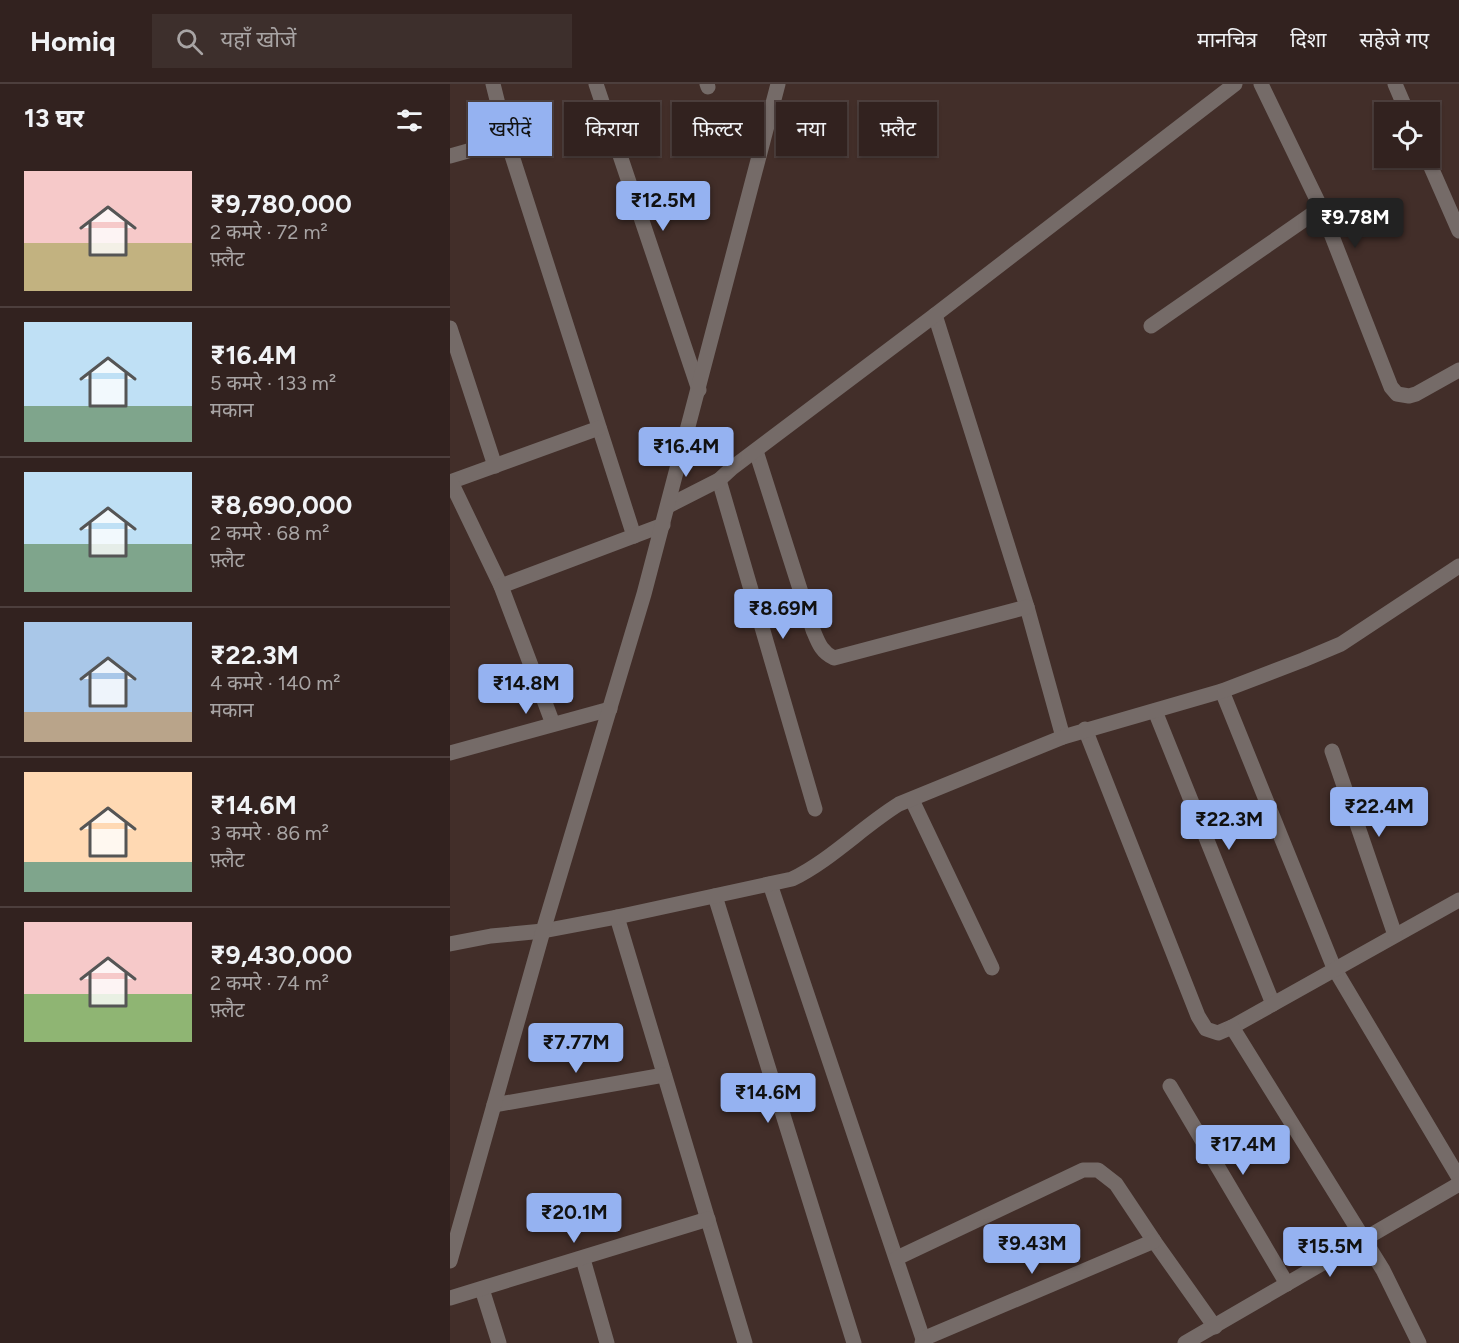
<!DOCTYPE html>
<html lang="hi">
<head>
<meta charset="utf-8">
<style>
	:root { --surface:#32221f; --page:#3d2f2c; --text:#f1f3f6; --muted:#a8a4a4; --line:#4d3f3d; --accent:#95b2f1 }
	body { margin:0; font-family:Figtree,"Noto Sans Devanagari",sans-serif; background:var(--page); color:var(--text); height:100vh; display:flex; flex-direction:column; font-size:22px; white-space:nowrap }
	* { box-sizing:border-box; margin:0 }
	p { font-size:20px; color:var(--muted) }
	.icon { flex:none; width:33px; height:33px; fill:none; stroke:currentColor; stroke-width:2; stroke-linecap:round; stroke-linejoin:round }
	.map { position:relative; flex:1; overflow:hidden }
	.drawer { display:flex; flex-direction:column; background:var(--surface); width:450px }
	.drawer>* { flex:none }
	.hud { position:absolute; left:18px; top:18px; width:570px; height:54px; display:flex; gap:12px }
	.tools { position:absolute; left:924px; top:18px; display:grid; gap:12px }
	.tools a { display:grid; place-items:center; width:66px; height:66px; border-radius:0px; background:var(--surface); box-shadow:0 2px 4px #0004,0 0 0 2px var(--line); font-size:30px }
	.price { position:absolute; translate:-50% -51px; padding:0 14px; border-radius:6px; background:var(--accent); color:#111; font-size:20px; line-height:39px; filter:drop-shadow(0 2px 3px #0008) }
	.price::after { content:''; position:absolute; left:50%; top:36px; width:18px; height:14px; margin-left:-9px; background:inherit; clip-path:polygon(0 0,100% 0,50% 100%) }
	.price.selected { background:#222; color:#fff }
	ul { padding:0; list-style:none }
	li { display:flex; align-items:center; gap:18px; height:150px; padding:0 24px }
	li+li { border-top:2px solid var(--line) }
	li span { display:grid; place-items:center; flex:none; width:168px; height:120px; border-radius:0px; color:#555 }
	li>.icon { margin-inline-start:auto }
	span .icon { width:72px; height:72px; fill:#fffc; stroke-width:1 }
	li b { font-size:26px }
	h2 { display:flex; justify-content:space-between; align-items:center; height:72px; padding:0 24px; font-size:26px }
	.tag { padding:0 21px; border-radius:0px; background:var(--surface); box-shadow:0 2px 4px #0004,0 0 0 2px var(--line); font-size:21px; line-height:54px }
	.tag.selected { background:var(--accent); color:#111 }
	header { display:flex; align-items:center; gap:36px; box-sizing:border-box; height:84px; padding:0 30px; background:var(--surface); border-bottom:2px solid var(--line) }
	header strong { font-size:28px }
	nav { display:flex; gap:33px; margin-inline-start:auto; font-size:21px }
	.search { width:420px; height:54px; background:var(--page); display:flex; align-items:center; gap:15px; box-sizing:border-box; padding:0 21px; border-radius:0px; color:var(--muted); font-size:22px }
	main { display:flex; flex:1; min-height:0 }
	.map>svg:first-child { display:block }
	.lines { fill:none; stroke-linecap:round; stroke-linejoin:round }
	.minor { stroke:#756b68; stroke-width:15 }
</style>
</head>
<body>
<header>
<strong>Homiq</strong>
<div class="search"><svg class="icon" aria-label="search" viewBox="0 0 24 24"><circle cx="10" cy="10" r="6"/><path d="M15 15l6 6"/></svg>यहाँ खोजें</div>
<nav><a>मानचित्र</a><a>दिशा</a><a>सहेजे गए</a></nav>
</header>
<main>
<section class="drawer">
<h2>13 घर<svg class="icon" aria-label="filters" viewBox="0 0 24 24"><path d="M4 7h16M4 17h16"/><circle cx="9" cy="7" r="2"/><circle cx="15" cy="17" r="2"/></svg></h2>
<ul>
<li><span style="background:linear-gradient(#f6c9c9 60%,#c2b280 0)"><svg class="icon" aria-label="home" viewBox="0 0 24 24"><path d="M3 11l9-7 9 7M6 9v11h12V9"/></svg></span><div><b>₹9,780,000</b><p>2 कमरे · 72 m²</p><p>फ़्लैट</p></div></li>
<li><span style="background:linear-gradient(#bfe0f5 70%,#7fa58c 0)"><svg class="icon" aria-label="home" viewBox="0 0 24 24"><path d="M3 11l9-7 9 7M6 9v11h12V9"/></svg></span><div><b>₹16.4M</b><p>5 कमरे · 133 m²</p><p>मकान</p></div></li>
<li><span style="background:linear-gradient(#bfe0f5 60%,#7fa58c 0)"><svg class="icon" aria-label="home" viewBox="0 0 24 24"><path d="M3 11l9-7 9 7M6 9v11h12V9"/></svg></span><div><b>₹8,690,000</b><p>2 कमरे · 68 m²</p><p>फ़्लैट</p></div></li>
<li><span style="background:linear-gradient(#a9c7e8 75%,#b9a48a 0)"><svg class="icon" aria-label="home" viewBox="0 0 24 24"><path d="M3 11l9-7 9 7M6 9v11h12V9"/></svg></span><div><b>₹22.3M</b><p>4 कमरे · 140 m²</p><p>मकान</p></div></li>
<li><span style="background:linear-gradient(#ffd9b3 75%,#7fa58c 0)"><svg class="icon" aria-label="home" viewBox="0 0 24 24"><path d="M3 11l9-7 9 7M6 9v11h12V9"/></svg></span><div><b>₹14.6M</b><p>3 कमरे · 86 m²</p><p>फ़्लैट</p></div></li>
<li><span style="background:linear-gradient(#f6c9c9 60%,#8fb573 0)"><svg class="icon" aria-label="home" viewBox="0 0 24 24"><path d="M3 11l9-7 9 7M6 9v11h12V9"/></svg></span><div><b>₹9,430,000</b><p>2 कमरे · 74 m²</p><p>फ़्लैट</p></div></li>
</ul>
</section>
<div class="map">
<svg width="1009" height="1259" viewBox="0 0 1009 1259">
	<rect width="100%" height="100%" fill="#422e29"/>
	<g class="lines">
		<g class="minor">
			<polyline points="43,0 57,56 184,452"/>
			<polyline points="146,0 249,306"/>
			<polyline points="257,0 258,3"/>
			<polyline points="811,0 871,124 941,303 947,310 959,312 966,310 1009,286"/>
			<polyline points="945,0 957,28"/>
			<polyline points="0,72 57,56"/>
			<polyline points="977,74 1009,147"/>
			<polyline points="485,231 577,523 613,653"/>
			<polyline points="701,242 871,124"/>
			<polyline points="0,244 45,382"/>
			<path d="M 306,367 L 363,546 C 368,558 371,568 384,574 L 577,523"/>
			<polyline points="269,396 365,725"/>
			<polyline points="0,398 149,344"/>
			<polyline points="1,398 51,502"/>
			<polyline points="218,422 269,396 282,384 485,231 785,0"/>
			<polyline points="772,607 884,884 1009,1094"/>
			<polyline points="705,627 823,920"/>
			<polyline points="103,640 51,502 213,441"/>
			<polyline points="635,645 748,932 756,945 768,949 782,943 1009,816"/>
			<polyline points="882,667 945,851"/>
			<polyline points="0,669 160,625"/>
			<polyline points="462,716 542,884"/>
			<polyline points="320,800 473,1255 472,1259"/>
			<polyline points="265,812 404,1259"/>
			<polyline points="167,833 295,1259"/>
			<path d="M 0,860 L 41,852 L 93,847 L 167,833 L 342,795 C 381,776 412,743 449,720 L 613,653 L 772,607 L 853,576 L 891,560 L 1009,482"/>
			<polyline points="782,943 933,1186 969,1259"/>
			<polyline points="720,1002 837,1200"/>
			<polyline points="44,1021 214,991"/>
			<polyline points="447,1174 633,1086 648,1086 666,1100 704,1157 765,1243"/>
			<polyline points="133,1175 157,1259"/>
			<polyline points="0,1177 93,847 194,510 328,0"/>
			<polyline points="32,1205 49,1259"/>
			<polyline points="0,1214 258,1135"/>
			<polyline points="473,1255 704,1157"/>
			<polyline points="735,1259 1009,1100"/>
		</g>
	</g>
</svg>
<div class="tools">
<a><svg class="icon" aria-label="locate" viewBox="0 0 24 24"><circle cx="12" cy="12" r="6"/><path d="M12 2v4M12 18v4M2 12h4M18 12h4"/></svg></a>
</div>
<b class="price" style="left:213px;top:148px">₹12.5M</b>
<b class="price selected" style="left:905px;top:165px">₹9.78M</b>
<b class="price" style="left:236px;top:394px">₹16.4M</b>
<b class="price" style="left:333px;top:556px">₹8.69M</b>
<b class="price" style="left:76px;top:631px">₹14.8M</b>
<b class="price" style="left:929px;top:754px">₹22.4M</b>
<b class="price" style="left:779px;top:767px">₹22.3M</b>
<b class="price" style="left:126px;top:990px">₹7.77M</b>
<b class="price" style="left:318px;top:1040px">₹14.6M</b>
<b class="price" style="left:793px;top:1092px">₹17.4M</b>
<b class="price" style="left:124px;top:1160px">₹20.1M</b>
<b class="price" style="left:582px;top:1191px">₹9.43M</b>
<b class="price" style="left:880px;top:1194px">₹15.5M</b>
<div class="hud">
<a class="tag selected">खरीदें</a>
<a class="tag">किराया</a>
<a class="tag">फ़िल्टर</a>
<a class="tag">नया</a>
<a class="tag">फ़्लैट</a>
</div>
</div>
</main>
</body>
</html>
